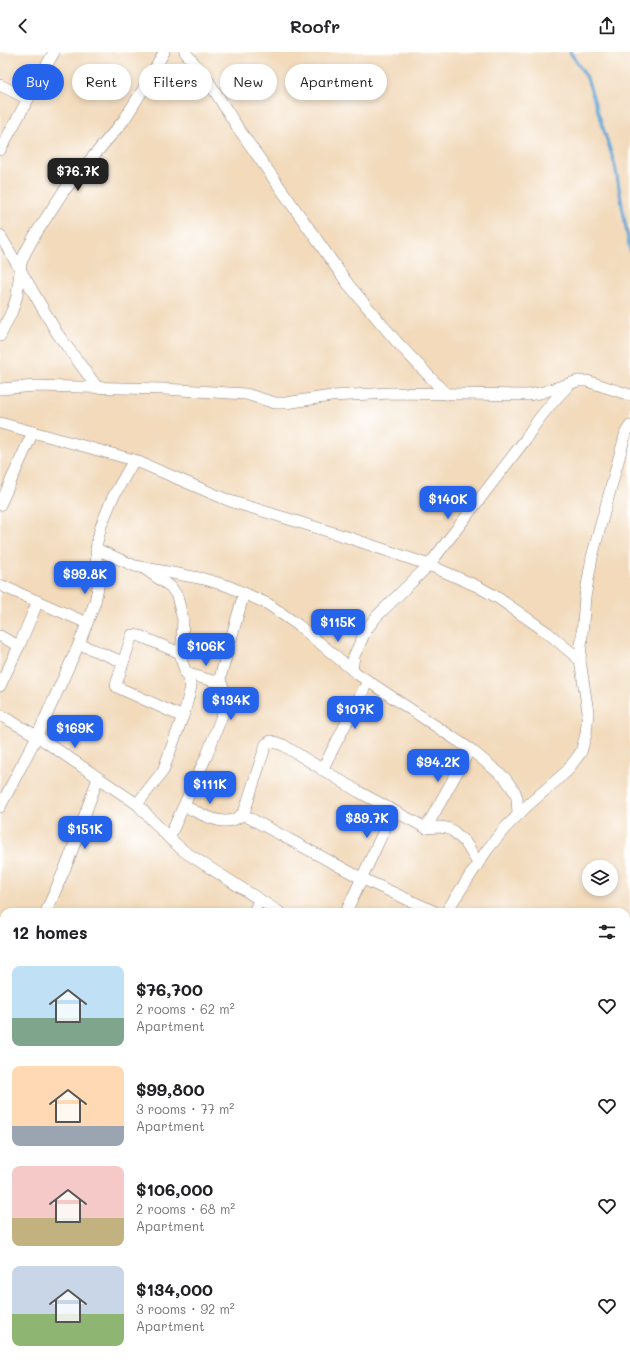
<!DOCTYPE html>
<html lang="en">
<head>
<meta charset="utf-8">
<style>
	:root { --surface:#fff; --page:#f6f6f6; --text:#202124; --muted:#757577; --accent:#2563eb }
	body { margin:0; font-family:Mali,sans-serif; background:var(--page); color:var(--text); height:100vh; display:flex; flex-direction:column; font-size:15px; white-space:nowrap }
	* { box-sizing:border-box; margin:0 }
	p { font-size:13px; color:var(--muted) }
	.icon { flex:none; width:22px; height:22px; fill:none; stroke:currentColor; stroke-width:2; stroke-linecap:round; stroke-linejoin:round }
	.map { position:relative; flex:1; overflow:hidden }
	.sheet { position:absolute; left:0px; top:856px; width:630px; height:456px; display:flex; flex-direction:column; background:var(--surface); border-radius:12px 12px 0 0; box-shadow:0 2px 6px #0003 }
	.sheet>* { flex:none }
	.hud { position:absolute; left:12px; top:12px; width:400px; height:36px; display:flex; gap:8px }
	.controls { position:absolute; left:582px; top:808px; display:grid; gap:8px }
	.controls a { display:grid; place-items:center; width:36px; height:36px; border-radius:50%; background:var(--surface); box-shadow:0 2px 6px #0003; font-size:20px }
	.price { position:absolute; translate:-50% -34px; padding:0 9px; border-radius:8px; background:var(--accent); color:#fff; font-size:13px; line-height:26px; filter:drop-shadow(0 1px 2px #0008) }
	.price::after { content:''; position:absolute; left:50%; top:24px; width:12px; height:9px; margin-left:-6px; background:inherit; clip-path:polygon(0 0,100% 0,50% 100%) }
	.price.selected { background:#222; color:#fff }
	ul { padding:0; list-style:none }
	li { display:flex; align-items:center; gap:12px; height:100px; padding:0 12px }
	li span { display:grid; place-items:center; flex:none; width:112px; height:80px; border-radius:8px; color:#555 }
	li>.icon { margin-inline-start:auto }
	span .icon { width:48px; height:48px; fill:#fffc; stroke-width:1 }
	li b { font-size:17px }
	h2 { display:flex; justify-content:space-between; align-items:center; height:48px; padding:0 12px; font-size:17px }
	.chip { padding:0 14px; border-radius:18px; background:var(--surface); box-shadow:0 2px 6px #0003; font-size:14px; line-height:36px }
	.chip.selected { background:var(--accent); color:#fff }
	header { display:flex; justify-content:space-between; align-items:center; height:52px; padding:0 12px; background:var(--surface); font-size:18px; font-weight:600 }
	.map>svg:first-child { display:block }
	.lines { fill:none; stroke-linecap:round; stroke-linejoin:round }
	.stream { stroke:#60a4d5; stroke-width:3 }
	.minor-casing { stroke:#8a7e7b; stroke-width:12 }
	.minor { stroke:#fff; stroke-width:11 }
</style>
</head>
<body>
<header><svg class="icon" aria-label="back" viewBox="0 0 24 24"><path d="M15 5l-7 7 7 7"/></svg>Roofr<svg class="icon" aria-label="share" viewBox="0 0 24 24"><path d="M12 15V3M7 8l5-5 5 5M5 13v7h14v-7"/></svg></header>
<div class="map">
<svg width="630" height="1312" viewBox="0 0 630 1312">
	<rect width="100%" height="100%" fill="#fff"/>
	<filter id="ink" filterUnits="userSpaceOnUse"><feTurbulence type="fractalNoise" baseFrequency=".025" numOctaves="2"/><feDisplacementMap in="SourceGraphic" scale="8" xChannelSelector="R" yChannelSelector="G"/><feConvolveMatrix kernelMatrix="1 2 1 2 8 2 1 2 1" color-interpolation-filters="sRGB"/></filter>
	<filter id="wash" filterUnits="userSpaceOnUse"><feTurbulence type="fractalNoise" baseFrequency=".012" numOctaves="4" result="noise"/><feDisplacementMap in="SourceGraphic" scale="16" xChannelSelector="R" yChannelSelector="G"/><feGaussianBlur stdDeviation="0.9" result="paint"/><feColorMatrix in="noise" values="0 0 0 0 0 0 0 0 0 0 0 0 0 0 0 0 0 1.4 0 .05"/><feComposite in="paint" operator="in"/></filter>
	<g filter="url(#wash)">
		<rect width="100%" height="100%" fill="#f2dabb"/>
		<g class="lines">
			<polyline class="stream" points="570,0 587,26 615,113 630,199"/>
		</g>
	</g>
	<g filter="url(#ink)">
		<g class="lines">
			<g class="minor-casing">
				<g id="minor">
					<polyline points="185,0 207,27 238,76 348,232 396,289 446,342"/>
					<polyline points="0,33 28,47"/>
					<polyline points="0,98 54,0"/>
					<polyline points="0,183 57,281 97,335"/>
					<polyline points="0,284 12,259 17,244 21,211 25,201 35,183 63,140 124,68 149,28 164,0"/>
					<polyline points="0,337 36,334 164,337 246,342 275,351 286,351 331,344 392,341 528,343 540,341 578,329 587,329 630,343"/>
					<polyline points="0,371 134,408 230,449 347,485 429,513 479,535 498,546 548,581 580,608"/>
					<polyline points="0,453 33,380"/>
					<polyline points="96,497 135,514 204,527 228,534 268,552 298,573 356,621 470,697 505,726 515,740 517,746 518,762"/>
					<polyline points="0,533 87,571"/>
					<polyline points="0,584 19,594"/>
					<polyline points="79,592 123,610"/>
					<polyline points="180,601 140,584 132,583 116,633 117,635 183,665"/>
					<path d="M 352,618 L 354,604 L 366,578 L 377,564 L 429,513 L 525,388 C 537,367 552,350 569,333"/>
					<polyline points="185,621 220,631"/>
					<polyline points="0,634 19,594 38,549"/>
					<polyline points="0,663 37,684 137,752 169,786 185,800 279,860"/>
					<polyline points="322,718 368,629"/>
					<polyline points="137,752 163,719 185,658 191,635 181,607 183,568 177,544 171,535 145,517"/>
					<path d="M 184,754 C 201,762 231,781 245,758 L 266,692 L 271,689 L 283,693 L 359,740 L 426,776 L 439,775 L 447,776 L 453,779 L 465,790 L 478,811"/>
					<polyline points="0,755 37,684 79,592 95,550 99,530 96,504 97,490 101,474 112,447 134,408"/>
					<polyline points="242,762 361,826 435,860"/>
					<polyline points="426,776 470,697"/>
					<path d="M 169,786 L 207,703 L 227,650 C 229,641 221,635 220,626 L 244,541"/>
					<polyline points="46,860 69,807 98,726"/>
					<polyline points="254,860 259,848"/>
					<polyline points="346,860 393,759"/>
					<polyline points="446,860 487,798 505,776 528,753 567,719 581,700 586,682 588,660 580,608 585,545 592,505 626,380 630,374"/>
					<polyline points="0,931 4,931"/>
					<polyline points="626,962 630,963"/>
					<polyline points="0,1028 4,1029"/>
					<polyline points="626,1136 630,1138"/>
					<polyline points="626,1166 630,1156"/>
					<polyline points="626,1192 630,1194"/>
					<polyline points="0,1215 4,1215"/>
					<polyline points="196,1308 197,1312"/>
					<polyline points="435,1308 439,1312"/>
					<polyline points="558,1308 561,1312"/>
					<polyline points="515,1312 523,1308"/>
					<polyline points="570,1312 572,1308"/>
				</g>
			</g>
			<use href="#minor" class="minor"/>
		</g>
	</g>
</svg>
<div class="controls">
<a><svg class="icon" aria-label="layers" viewBox="0 0 24 24"><path d="M12 4l9 5-9 5-9-5zM3 14l9 5 9-5"/></svg></a>
</div>
<b class="price selected" style="left:78px;top:140px">$76.7K</b>
<b class="price" style="left:448px;top:468px">$140K</b>
<b class="price" style="left:85px;top:543px">$99.8K</b>
<b class="price" style="left:338px;top:591px">$115K</b>
<b class="price" style="left:206px;top:615px">$106K</b>
<b class="price" style="left:231px;top:669px">$134K</b>
<b class="price" style="left:355px;top:678px">$107K</b>
<b class="price" style="left:75px;top:697px">$169K</b>
<b class="price" style="left:438px;top:731px">$94.2K</b>
<b class="price" style="left:210px;top:753px">$111K</b>
<b class="price" style="left:367px;top:787px">$89.7K</b>
<b class="price" style="left:85px;top:798px">$151K</b>
<div class="hud">
<a class="chip selected">Buy</a>
<a class="chip">Rent</a>
<a class="chip">Filters</a>
<a class="chip">New</a>
<a class="chip">Apartment</a>
</div>
<section class="sheet">
<h2>12 homes<svg class="icon" aria-label="filters" viewBox="0 0 24 24"><path d="M4 7h16M4 17h16"/><circle cx="9" cy="7" r="2"/><circle cx="15" cy="17" r="2"/></svg></h2>
<ul>
<li><span style="background:linear-gradient(#bfe0f5 65%,#7fa58c 0)"><svg class="icon" aria-label="home" viewBox="0 0 24 24"><path d="M3 11l9-7 9 7M6 9v11h12V9"/></svg></span><div><b>$76,700</b><p>2 rooms · 62 m²</p><p>Apartment</p></div><svg class="icon" aria-label="heart" viewBox="0 0 24 24"><path d="M12 20l-8-8c-3-5 5-10 8-4 3-6 11-1 8 4z"/></svg></li>
<li><span style="background:linear-gradient(#ffd9b3 75%,#9aa5b1 0)"><svg class="icon" aria-label="home" viewBox="0 0 24 24"><path d="M3 11l9-7 9 7M6 9v11h12V9"/></svg></span><div><b>$99,800</b><p>3 rooms · 77 m²</p><p>Apartment</p></div><svg class="icon" aria-label="heart" viewBox="0 0 24 24"><path d="M12 20l-8-8c-3-5 5-10 8-4 3-6 11-1 8 4z"/></svg></li>
<li><span style="background:linear-gradient(#f6c9c9 65%,#c2b280 0)"><svg class="icon" aria-label="home" viewBox="0 0 24 24"><path d="M3 11l9-7 9 7M6 9v11h12V9"/></svg></span><div><b>$106,000</b><p>2 rooms · 68 m²</p><p>Apartment</p></div><svg class="icon" aria-label="heart" viewBox="0 0 24 24"><path d="M12 20l-8-8c-3-5 5-10 8-4 3-6 11-1 8 4z"/></svg></li>
<li><span style="background:linear-gradient(#c9d6e8 60%,#8fb573 0)"><svg class="icon" aria-label="home" viewBox="0 0 24 24"><path d="M3 11l9-7 9 7M6 9v11h12V9"/></svg></span><div><b>$134,000</b><p>3 rooms · 92 m²</p><p>Apartment</p></div><svg class="icon" aria-label="heart" viewBox="0 0 24 24"><path d="M12 20l-8-8c-3-5 5-10 8-4 3-6 11-1 8 4z"/></svg></li>
</ul>
</section>
</div>
</body>
</html>
